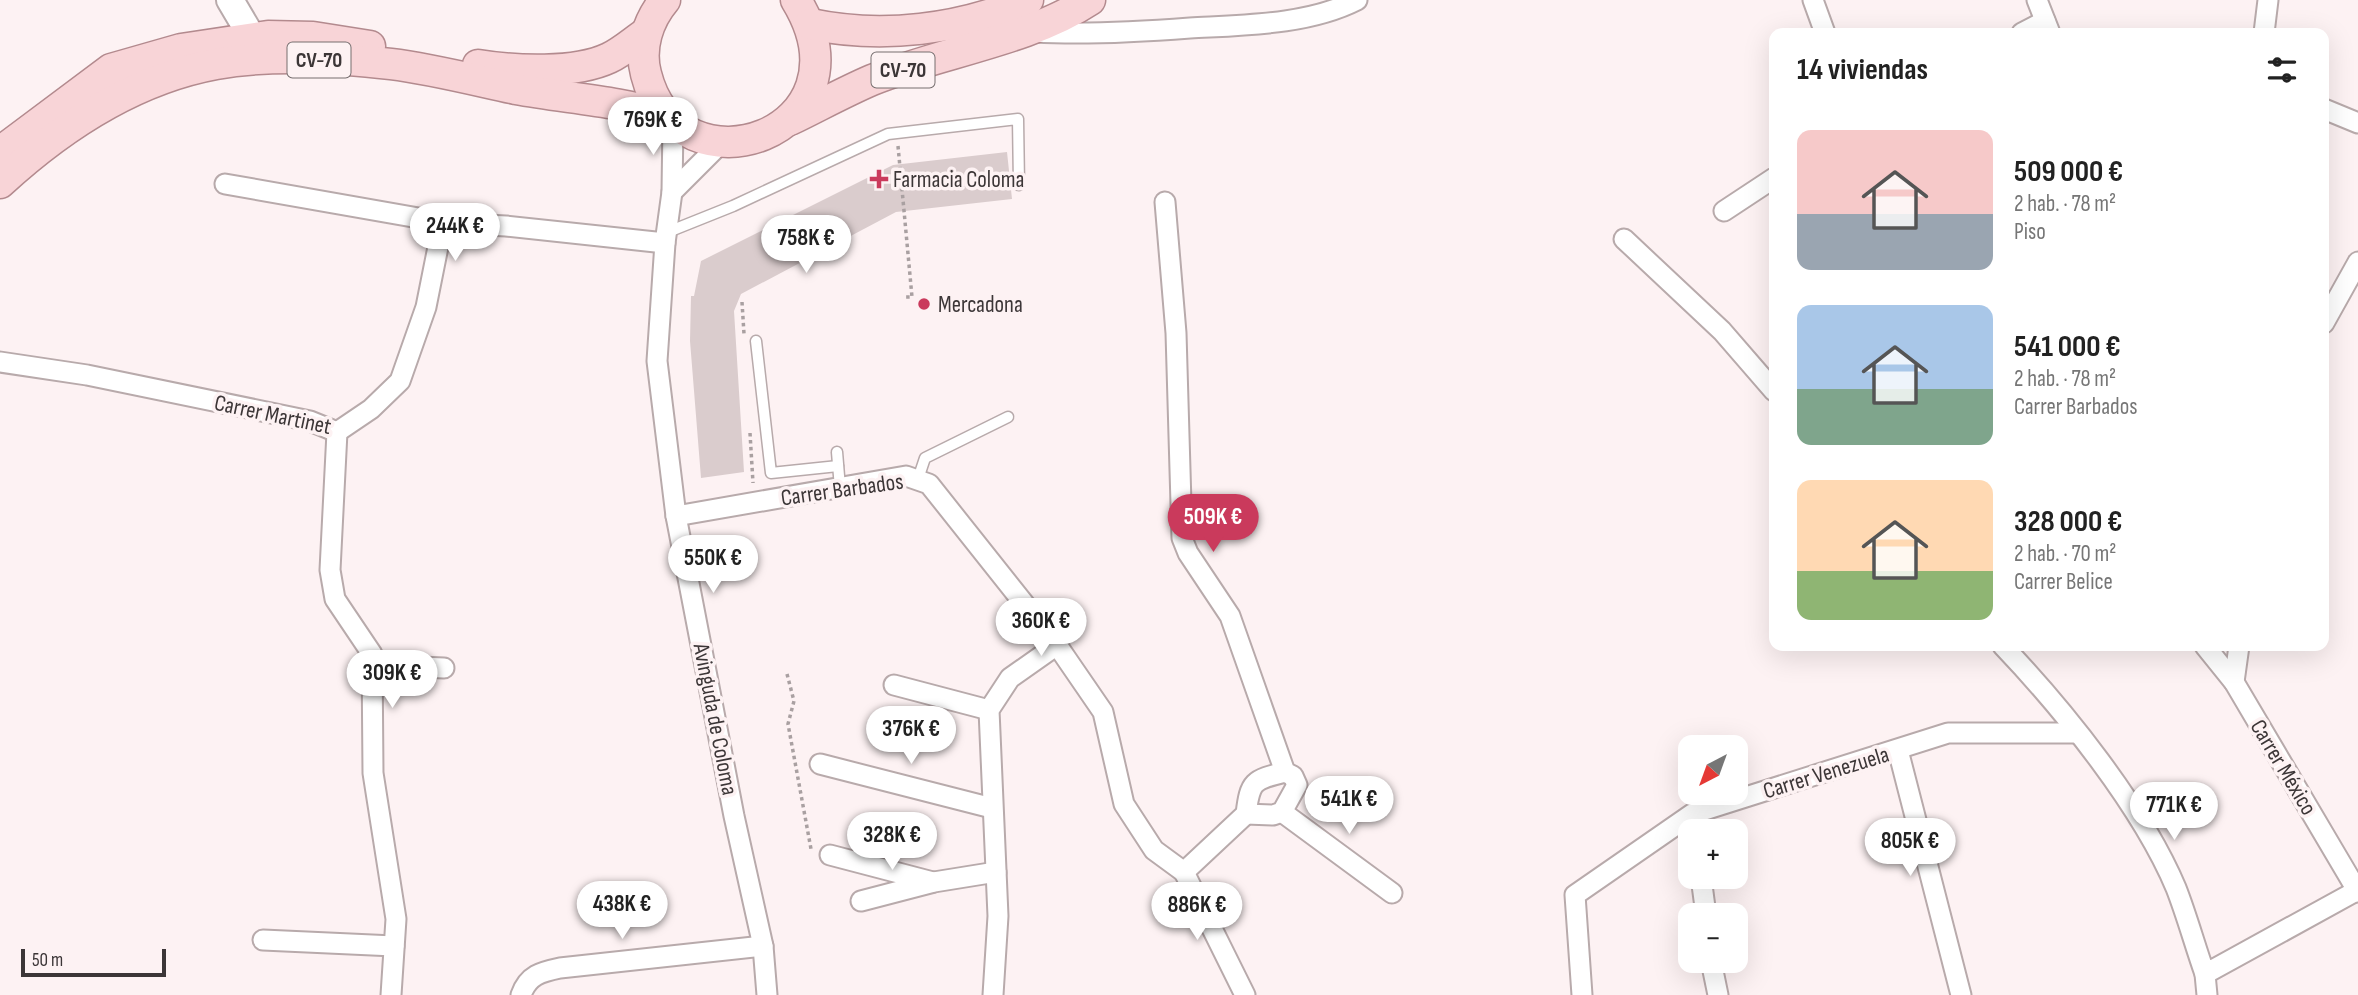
<!DOCTYPE html>
<html lang="es">
<head>
<meta charset="utf-8">
<style>
	:root { --surface:#fff; --page:#f6f6f6; --text:#222; --muted:#767676; --accent:#ca3a5c }
	body { margin:0; font-family:"Sofia Sans Condensed",sans-serif; background:var(--page); color:var(--text); height:100vh; display:flex; flex-direction:column; font-size:26px; white-space:nowrap }
	* { box-sizing:border-box; margin:0 }
	p { font-size:23px; color:var(--muted) }
	.icon { flex:none; width:38px; height:38px; fill:none; stroke:currentColor; stroke-width:2; stroke-linecap:round; stroke-linejoin:round }
	.map { position:relative; flex:1; overflow:hidden }
	.side { position:absolute; left:1769px; top:28px; width:560px; height:623px; display:flex; flex-direction:column; background:var(--surface); border-radius:14px; box-shadow:0 7px 28px #0002 }
	.side>* { flex:none }
	.needle { width:46px; rotate:221deg }
	.fabs { position:absolute; left:1678px; top:735px; display:grid; gap:14px }
	.fabs a { display:grid; place-items:center; width:70px; height:70px; border-radius:14px; background:var(--surface); box-shadow:0 7px 28px #0002; font-size:35px }
	.scale { position:absolute; left:21px; bottom:18px; width:145px; box-sizing:border-box; padding-left:7px; border:4px solid #3c3637; border-top:0; font-size:19px; line-height:24px; white-space:nowrap; color:#3c3637; -webkit-text-stroke:5px #fdf2f3; paint-order:stroke }
	.price { position:absolute; translate:-50% -60px; padding:0 16px; border-radius:24px; background:#fff; color:#222; font-size:23px; line-height:46px; filter:drop-shadow(0 2px 4px #0008) }
	.price::after { content:''; position:absolute; left:50%; top:42px; width:21px; height:16px; margin-left:-10px; background:inherit; clip-path:polygon(0 0,100% 0,50% 100%) }
	.price.active { background:var(--accent); color:#fff }
	ul { padding:0; list-style:none }
	li { display:flex; align-items:center; gap:21px; height:175px; padding:0 28px }
	li span { display:grid; place-items:center; flex:none; width:196px; height:140px; border-radius:14px; color:#555 }
	li>.icon { margin-inline-start:auto }
	span .icon { width:84px; height:84px; fill:#fffc; stroke-width:1 }
	li b { font-size:30px }
	h2 { display:flex; justify-content:space-between; align-items:center; height:84px; padding:0 28px; font-size:30px }
	.map>svg:first-child { display:block }
	.building { fill:#dacccd }
	.lines { fill:none; stroke-linecap:round; stroke-linejoin:round }
	.lane-casing { stroke:#b8aaab; stroke-width:13 }
	.street-casing { stroke:#b8aaab; stroke-width:23 }
	.secondary-casing { stroke:#b8aaab; stroke-width:30 }
	.primary-casing { stroke:#b38a8e; stroke-width:33 }
	.path { stroke:#a9a0a1; stroke-width:3.5; stroke-dasharray:3.5 3.5; stroke-linecap:butt }
	.lane { stroke:#fff; stroke-width:10 }
	.street { stroke:#fff; stroke-width:19 }
	.secondary { stroke:#fff; stroke-width:26 }
	.primary { stroke:#f8d4d7; stroke-width:30 }
	.poi-dot { fill:#ca3a5c; stroke:#fdf2f3; stroke-width:2.5 }
	.labels { text-anchor:middle; stroke-width:7; stroke-linejoin:round; paint-order:stroke }
	.shield { fill:#fdf2f3; stroke:#766e6f; stroke-width:2 }
	.shield-label { font-size:21px; font-weight:bold; fill:#3c3637 }
	.poi-label { font-size:23px; fill:#3c3637; stroke:#fdf2f3; text-anchor:start }
	.street-label { font-size:23px; fill:#3c3637; stroke:#fdf2f3 }
</style>
</head>
<body>
<div class="map">
<svg width="2358" height="995" viewBox="0 0 2358 995">
	<rect width="100%" height="100%" fill="#fdf2f3"/>
	<polygon class="building" points="1007,152 1012,199 896,212 741,294 734,311 744,472 701,478 690,341 691,296 694,296 701,261 893,165"/>
	<g class="lines">
		<g class="lane-casing">
			<g id="lane">
				<polyline points="668,232 733,206 888,134 1018,119 1019,185"/>
				<polyline points="756,341 771,473 838,466"/>
				<polyline points="837,452 840,488"/>
				<polyline points="918,479 925,458 1008,417"/>
			</g>
		</g>
		<g class="street-casing">
			<g id="street">
				<polyline points="1813,0 1825,33"/>
				<polyline points="2037,0 2050,33"/>
				<path d="M 1035,32 C 1087,35 1138,32 1190,28 C 1244,25 1308,25 1357,0"/>
				<polyline points="2022,33 2045,21"/>
				<polyline points="2264,33 2268,0"/>
				<polyline points="2324,109 2358,123"/>
				<polyline points="673,122 672,192 665,243 657,361 676,516 734,816 763,946 767,995"/>
				<polyline points="225,184 447,223"/>
				<polyline points="672,192 721,143"/>
				<polyline points="1165,202 1176,333 1182,538 1188,553 1230,616 1285,772 1293,776 1297,785 1282,812 1273,815 1246,814"/>
				<polyline points="1724,211 1774,178"/>
				<polyline points="1624,239 1722,331 1774,391"/>
				<polyline points="2324,323 2358,262"/>
				<polyline points="0,362 87,375 310,421 337,432"/>
				<polyline points="337,432 330,570 335,599 372,654 373,773 396,919 391,995"/>
				<polyline points="337,432 371,409 400,381 426,307 439,242 447,223 506,226 665,243"/>
				<path d="M 676,516 L 906,476 L 929,484 L 1057,645 L 1103,712 L 1124,804 L 1154,850 L 1184,872 L 1246,814 C 1250,781 1253,780 1285,772"/>
				<path d="M 2003,646 C 2064,710 2142,807 2176,888 C 2187,916 2195,946 2205,974 L 2358,890"/>
				<polyline points="2205,646 2234,682 2358,892"/>
				<polyline points="372,665 444,668"/>
				<polyline points="2234,682 2239,646"/>
				<polyline points="894,685 989,710"/>
				<polyline points="1898,750 1961,995"/>
				<polyline points="820,764 992,808"/>
				<polyline points="1282,812 1392,893"/>
				<polyline points="830,855 933,882"/>
				<polyline points="1184,872 1245,995"/>
				<polyline points="1701,877 1706,915"/>
				<polyline points="861,901 934,882 996,872"/>
				<polyline points="263,940 394,946"/>
				<polyline points="1711,961 1718,995"/>
				<polyline points="2205,974 2207,995"/>
				<path d="M 521,995 C 528,975 541,972 560,968 L 763,946"/>
				<polyline points="993,995 998,916 989,710 1010,678 1057,645"/>
				<polyline points="1582,995 1575,895 1692,814 1948,733 2077,733"/>
			</g>
		</g>
		<g class="secondary-casing">
			<polyline id="secondary" points="230,0 253,39"/>
		</g>
		<g class="primary-casing">
			<g id="primary">
				<path d="M 665,0 C 648,20 639,48 646,74 C 678,202 877,133 796,0"/>
				<path d="M 810,24 C 881,39 961,30 1028,0"/>
				<path d="M 478,65 C 515,71 575,74 609,58 C 622,52 634,41 646,33"/>
				<path d="M 790,120 C 817,107 844,92 872,80 C 941,52 1028,41 1090,0"/>
				<polyline points="0,152 111,69 181,49 268,36 313,37 370,46"/>
				<path d="M 0,183 C 60,128 134,79 216,64 C 272,54 334,58 391,64 C 432,69 474,80 516,89 C 565,98 619,101 667,116"/>
			</g>
		</g>
		<g class="path">
			<polyline points="898,146 912,297 906,297"/>
			<polyline points="742,302 744,334"/>
			<polyline points="750,433 753,483"/>
			<polyline points="787,674 794,701 788,724 811,849"/>
		</g>
		<use href="#lane" class="lane"/>
		<use href="#street" class="street"/>
		<use href="#secondary" class="secondary"/>
		<use href="#primary" class="primary"/>
	</g>
	<g class="poi-dot">
		<path d="M875.5 168.5h7v7h7v7h-7v7h-7v-7h-7v-7h7z"/>
		<circle cx="924" cy="304" r="7"/>
	</g>
	<g class="labels">
		<g class="shield">
			<rect x="287.5" y="42.5" width="63" height="35" rx="5"/>
			<rect x="871.5" y="52.5" width="63" height="35" rx="5"/>
		</g>
		<g class="shield-label">
			<text x="319" y="67">CV-70</text>
			<text x="903" y="77">CV-70</text>
		</g>
		<g class="poi-label">
			<text x="893" y="187">Farmacia Coloma</text>
			<text x="938" y="312">Mercadona</text>
		</g>
		<g class="street-label">
			<text transform="translate(273 414) rotate(12)" y="8">Carrer Martinet</text>
			<text transform="translate(842 489) rotate(-8)" y="8">Carrer Barbados</text>
			<text transform="translate(716 719) rotate(79)" y="8">Avinguda de Coloma</text>
			<text transform="translate(2284 767) rotate(59)" y="8">Carrer México</text>
			<text transform="translate(1826 772) rotate(-17)" y="8">Carrer Venezuela</text>
		</g>
	</g>
</svg>
<div class="fabs">
<a><svg class="needle" viewBox="-14 -14 28 28"><path d="M0-13l5 13h-10z" fill="#e53935"/><path d="M0 13l5-13h-10z" fill="#767676"/></svg></a>
<a>+</a>
<a>−</a>
</div>
<div class="scale">50 m</div>
<b class="price" style="left:653px;top:157px">769K €</b>
<b class="price" style="left:455px;top:263px">244K €</b>
<b class="price" style="left:806px;top:275px">758K €</b>
<b class="price active" style="left:1213px;top:554px">509K €</b>
<b class="price" style="left:713px;top:595px">550K €</b>
<b class="price" style="left:1041px;top:658px">360K €</b>
<b class="price" style="left:392px;top:710px">309K €</b>
<b class="price" style="left:911px;top:766px">376K €</b>
<b class="price" style="left:1349px;top:836px">541K €</b>
<b class="price" style="left:2174px;top:842px">771K €</b>
<b class="price" style="left:892px;top:872px">328K €</b>
<b class="price" style="left:1910px;top:878px">805K €</b>
<b class="price" style="left:622px;top:941px">438K €</b>
<b class="price" style="left:1197px;top:942px">886K €</b>
<section class="side">
<h2>14 viviendas<svg class="icon" aria-label="filters" viewBox="0 0 24 24"><path d="M4 7h16M4 17h16"/><circle cx="9" cy="7" r="2"/><circle cx="15" cy="17" r="2"/></svg></h2>
<ul>
<li><span style="background:linear-gradient(#f6c9c9 60%,#9aa5b1 0)"><svg class="icon" aria-label="home" viewBox="0 0 24 24"><path d="M3 11l9-7 9 7M6 9v11h12V9"/></svg></span><div><b>509 000 €</b><p>2 hab. · 78 m²</p><p>Piso</p></div></li>
<li><span style="background:linear-gradient(#a9c7e8 60%,#7fa58c 0)"><svg class="icon" aria-label="home" viewBox="0 0 24 24"><path d="M3 11l9-7 9 7M6 9v11h12V9"/></svg></span><div><b>541 000 €</b><p>2 hab. · 78 m²</p><p>Carrer Barbados</p></div></li>
<li><span style="background:linear-gradient(#ffd9b3 65%,#8fb573 0)"><svg class="icon" aria-label="home" viewBox="0 0 24 24"><path d="M3 11l9-7 9 7M6 9v11h12V9"/></svg></span><div><b>328 000 €</b><p>2 hab. · 70 m²</p><p>Carrer Belice</p></div></li>
</ul>
</section>
</div>
</body>
</html>
